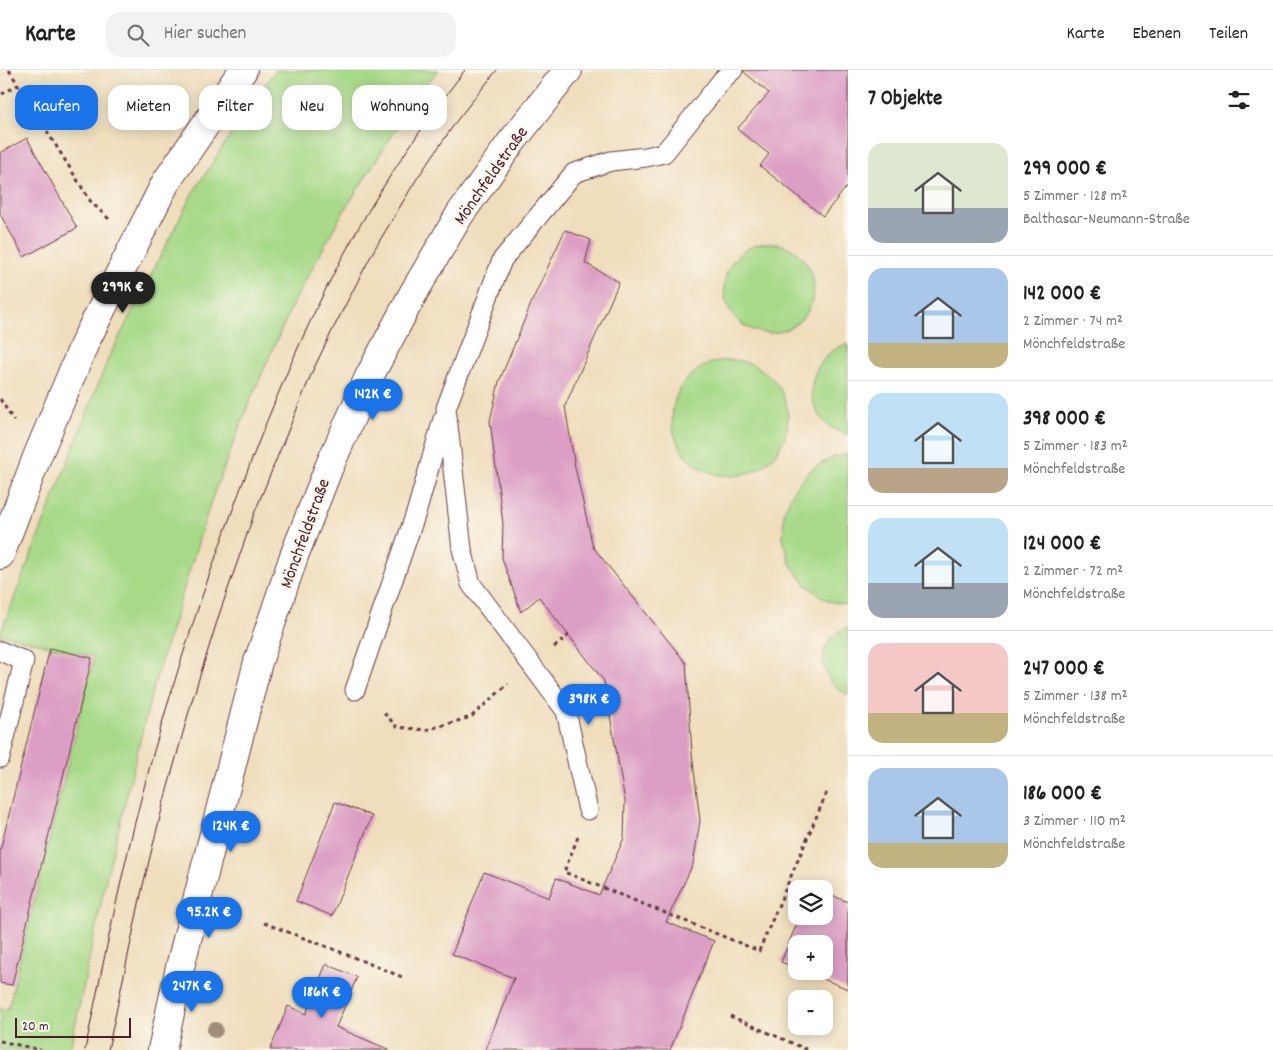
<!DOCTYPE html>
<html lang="de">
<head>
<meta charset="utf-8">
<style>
	:root { --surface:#fff; --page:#f2f2f2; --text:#222; --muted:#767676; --line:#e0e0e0; --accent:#1a73e8 }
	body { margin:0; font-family:Dekko,sans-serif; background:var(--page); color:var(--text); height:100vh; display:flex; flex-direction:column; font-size:19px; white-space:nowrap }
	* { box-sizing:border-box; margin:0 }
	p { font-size:16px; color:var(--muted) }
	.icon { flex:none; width:28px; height:28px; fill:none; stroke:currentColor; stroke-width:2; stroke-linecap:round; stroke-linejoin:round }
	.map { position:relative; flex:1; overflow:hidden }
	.drawer { display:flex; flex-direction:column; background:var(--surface); width:425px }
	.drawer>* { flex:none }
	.hud { position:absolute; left:15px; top:15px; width:475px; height:45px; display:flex; gap:10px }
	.buttons { position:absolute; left:788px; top:810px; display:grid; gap:10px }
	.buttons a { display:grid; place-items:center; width:45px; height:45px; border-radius:10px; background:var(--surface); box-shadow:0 2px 12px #0003; font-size:25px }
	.scale { position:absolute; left:15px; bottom:12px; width:116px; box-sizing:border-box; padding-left:5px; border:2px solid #4a1f2b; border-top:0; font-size:14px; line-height:18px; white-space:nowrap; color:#4a1f2b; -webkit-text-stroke:4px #fbf7ec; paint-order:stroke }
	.price { position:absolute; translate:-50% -42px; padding:0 11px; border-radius:18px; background:var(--accent); color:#fff; font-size:16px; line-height:32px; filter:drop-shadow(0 1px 2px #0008) }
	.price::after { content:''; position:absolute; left:50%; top:30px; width:15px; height:11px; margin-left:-8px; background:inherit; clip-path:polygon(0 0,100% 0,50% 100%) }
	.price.current { background:#222; color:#fff }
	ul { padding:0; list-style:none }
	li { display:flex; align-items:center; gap:15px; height:125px; padding:0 20px }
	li+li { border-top:1px solid var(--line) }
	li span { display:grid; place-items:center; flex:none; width:140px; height:100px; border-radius:15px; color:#555 }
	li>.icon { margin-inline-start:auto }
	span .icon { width:60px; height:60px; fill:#fffc; stroke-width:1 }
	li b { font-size:21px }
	h2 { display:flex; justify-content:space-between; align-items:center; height:60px; padding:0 20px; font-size:21px }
	.tag { padding:0 18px; border-radius:15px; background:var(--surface); box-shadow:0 2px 12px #0003; font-size:18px; line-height:45px }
	.tag.current { background:var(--accent); color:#fff }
	header { display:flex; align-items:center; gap:30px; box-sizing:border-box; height:70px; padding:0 25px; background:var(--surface); border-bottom:1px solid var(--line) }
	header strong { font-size:24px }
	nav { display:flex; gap:28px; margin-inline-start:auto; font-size:18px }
	.search { width:350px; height:45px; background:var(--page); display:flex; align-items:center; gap:12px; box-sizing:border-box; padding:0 18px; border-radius:15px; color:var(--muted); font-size:19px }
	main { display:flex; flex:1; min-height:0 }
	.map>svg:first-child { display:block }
	.green { fill:#a7d988; stroke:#787c5a }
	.building { fill:#dc9ec4 }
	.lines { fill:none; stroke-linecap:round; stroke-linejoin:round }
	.lane-casing { stroke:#633c41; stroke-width:21 }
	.street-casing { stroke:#633c41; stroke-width:30 }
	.secondary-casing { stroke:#633c41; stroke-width:30 }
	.path { stroke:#633c41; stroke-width:3; stroke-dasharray:4 4; stroke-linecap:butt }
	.lane { stroke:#fff; stroke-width:19 }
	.street { stroke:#fff; stroke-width:28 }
	.secondary { stroke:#fff; stroke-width:28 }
	.tram { stroke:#4a1f2b; stroke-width:1 }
	.tree { fill:#a18e79 }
	.labels { text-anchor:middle; stroke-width:5; stroke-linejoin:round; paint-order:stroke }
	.street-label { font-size:18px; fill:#4a1f2b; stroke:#fbf7ec }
</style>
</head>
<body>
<header>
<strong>Karte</strong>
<div class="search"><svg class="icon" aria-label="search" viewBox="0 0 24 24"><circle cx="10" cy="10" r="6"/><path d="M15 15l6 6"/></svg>Hier suchen</div>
<nav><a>Karte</a><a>Ebenen</a><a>Teilen</a></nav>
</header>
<main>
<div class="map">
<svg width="848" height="980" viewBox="0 0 848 980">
	<rect width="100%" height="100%" fill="#fbf7ec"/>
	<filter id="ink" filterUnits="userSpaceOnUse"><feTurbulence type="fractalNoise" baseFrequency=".02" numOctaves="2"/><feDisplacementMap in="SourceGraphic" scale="10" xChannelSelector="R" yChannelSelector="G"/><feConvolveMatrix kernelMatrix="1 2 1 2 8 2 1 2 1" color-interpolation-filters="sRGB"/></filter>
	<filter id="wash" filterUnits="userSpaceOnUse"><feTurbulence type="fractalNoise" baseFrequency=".0096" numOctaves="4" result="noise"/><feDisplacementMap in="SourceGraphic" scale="20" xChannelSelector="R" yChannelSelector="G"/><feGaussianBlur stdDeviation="1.12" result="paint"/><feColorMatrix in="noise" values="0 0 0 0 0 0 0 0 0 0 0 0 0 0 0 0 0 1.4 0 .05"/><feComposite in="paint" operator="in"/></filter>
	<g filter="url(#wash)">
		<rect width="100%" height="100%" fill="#efddbc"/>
		<g class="green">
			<polygon points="276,0 439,0 421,20 339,149 292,236 249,333 211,431 153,618 106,810 70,980 0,980 0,938 8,939 94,587 0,564 108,289 192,124 255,27"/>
			<circle cx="769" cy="218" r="45"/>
			<path d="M 848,274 L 848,365 C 812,356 800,315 825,288 C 831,281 839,276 848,274 Z"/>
			<circle cx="730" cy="348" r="58"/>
			<polygon points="848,384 848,535 828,531 806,515 790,494 783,468 784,441 796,416 812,399 833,387"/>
			<path d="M 848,557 L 848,625 C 822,613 813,581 838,562 C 841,560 845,559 848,557 Z"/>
		</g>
		<g id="blocks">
			<g class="building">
				<polygon points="744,0 848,0 848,115 823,146 760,96 769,84 737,59 769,23 744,2"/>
				<polygon points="27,68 77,158 24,187 0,144 0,83"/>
				<polygon points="565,160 591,170 585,193 619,212 565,336 575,397 593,477 686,593 692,683 700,751 693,794 666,852 714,871 670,980 485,980 514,908 452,884 484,802 549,828 556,808 599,825 624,768 625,731 604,611 539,527 521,542 502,488 503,454 490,351 499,312 533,229"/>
				<polygon points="50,578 92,588 12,915 0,913 0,781"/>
				<polygon points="335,732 372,746 332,846 296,831"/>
				<polygon points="824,822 848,832 848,919 803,901 824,901 824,874 796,874 796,898 781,892 800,846 824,846"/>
				<polygon points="326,894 357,907 336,957 390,980 270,980 288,936 306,944"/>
			</g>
		</g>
	</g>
	<g filter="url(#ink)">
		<use href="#blocks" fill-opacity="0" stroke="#633c41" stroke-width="1"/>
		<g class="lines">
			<g class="lane-casing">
				<g id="lane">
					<polyline points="0,581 24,591 0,688"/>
					<polyline points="355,620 417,440 443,349"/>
					<polyline points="588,740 566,641 471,514 462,479 446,338 502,190 574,103 611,91 646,87 664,83 723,9 733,0"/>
				</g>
			</g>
			<g class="street-casing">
				<polyline id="street" points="0,485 37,387 86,270 166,112 243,0"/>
			</g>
			<g class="secondary-casing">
				<polyline id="secondary" points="162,980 180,897 258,592 294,486 329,397 369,307 414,222 460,144 510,74 568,0"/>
			</g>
			<g class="path">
				<polyline points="9,0 91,132 109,149"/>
				<polyline points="2,24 18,15"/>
				<polyline points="0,329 14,351"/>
				<polyline points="554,577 569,565"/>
				<polyline points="384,643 397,657 426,660 471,647 508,614"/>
				<polyline points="578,767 564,802 759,881 827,722"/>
				<polyline points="264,853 333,879 402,907"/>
				<polyline points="730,946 808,980"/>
				<polyline points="0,971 41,980"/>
			</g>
			<use href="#lane" class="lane"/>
			<use href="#street" class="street"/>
			<use href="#secondary" class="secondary"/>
			<g class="tram">
				<path d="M 85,980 C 103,895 120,809 142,725 C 173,608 211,494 255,381 C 284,307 316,233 355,164 C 388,106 425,52 465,0"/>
				<polyline points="108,980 143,815 164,731 191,634 220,542 254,444 313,300 333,259 374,180 416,110 458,49 497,0"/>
			</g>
		</g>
		<circle class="tree" cx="215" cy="960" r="8"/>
	</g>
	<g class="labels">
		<g class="street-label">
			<text transform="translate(490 105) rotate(-55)" y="6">Mönchfeldstraße</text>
			<text transform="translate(304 463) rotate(-70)" y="6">Mönchfeldstraße</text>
		</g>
	</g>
</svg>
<div class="buttons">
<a><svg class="icon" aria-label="layers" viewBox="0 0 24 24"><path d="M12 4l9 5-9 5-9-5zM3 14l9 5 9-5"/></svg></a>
<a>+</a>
<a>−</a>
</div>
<div class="scale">20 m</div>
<b class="price current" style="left:123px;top:244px">299K €</b>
<b class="price" style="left:373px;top:351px">142K €</b>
<b class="price" style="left:589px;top:656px">398K €</b>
<b class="price" style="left:231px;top:783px">124K €</b>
<b class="price" style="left:209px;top:869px">95.2K €</b>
<b class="price" style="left:192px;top:943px">247K €</b>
<b class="price" style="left:322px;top:949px">186K €</b>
<div class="hud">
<a class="tag current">Kaufen</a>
<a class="tag">Mieten</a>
<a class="tag">Filter</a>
<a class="tag">Neu</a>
<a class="tag">Wohnung</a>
</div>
</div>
<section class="drawer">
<h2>7 Objekte<svg class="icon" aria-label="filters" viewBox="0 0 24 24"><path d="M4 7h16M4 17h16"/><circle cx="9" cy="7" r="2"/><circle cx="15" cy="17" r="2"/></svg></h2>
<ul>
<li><span style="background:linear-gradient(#dfe7d0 65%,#9aa5b1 0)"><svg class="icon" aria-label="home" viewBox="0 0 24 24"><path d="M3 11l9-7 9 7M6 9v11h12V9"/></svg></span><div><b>299 000 €</b><p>5 Zimmer · 128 m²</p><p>Balthasar-Neumann-Straße</p></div></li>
<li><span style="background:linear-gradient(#a9c7e8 75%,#c2b280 0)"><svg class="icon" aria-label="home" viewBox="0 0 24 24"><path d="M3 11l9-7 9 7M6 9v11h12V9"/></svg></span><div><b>142 000 €</b><p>2 Zimmer · 74 m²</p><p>Mönchfeldstraße</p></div></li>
<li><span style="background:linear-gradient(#bfe0f5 75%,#b9a48a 0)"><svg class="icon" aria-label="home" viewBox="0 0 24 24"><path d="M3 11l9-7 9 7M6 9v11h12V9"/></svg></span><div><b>398 000 €</b><p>5 Zimmer · 183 m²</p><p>Mönchfeldstraße</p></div></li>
<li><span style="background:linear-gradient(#bfe0f5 65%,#9aa5b1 0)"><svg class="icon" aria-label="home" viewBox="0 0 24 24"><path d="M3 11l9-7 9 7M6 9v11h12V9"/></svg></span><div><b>124 000 €</b><p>2 Zimmer · 72 m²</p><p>Mönchfeldstraße</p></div></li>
<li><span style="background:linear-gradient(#f6c9c9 70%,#c2b280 0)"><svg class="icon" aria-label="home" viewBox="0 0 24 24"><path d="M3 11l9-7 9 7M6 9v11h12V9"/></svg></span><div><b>247 000 €</b><p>5 Zimmer · 138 m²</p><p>Mönchfeldstraße</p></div></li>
<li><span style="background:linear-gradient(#a9c7e8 75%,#c2b280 0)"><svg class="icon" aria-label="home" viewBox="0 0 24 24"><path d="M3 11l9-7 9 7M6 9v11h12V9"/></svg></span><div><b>186 000 €</b><p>3 Zimmer · 110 m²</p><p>Mönchfeldstraße</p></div></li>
</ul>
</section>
</main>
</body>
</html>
